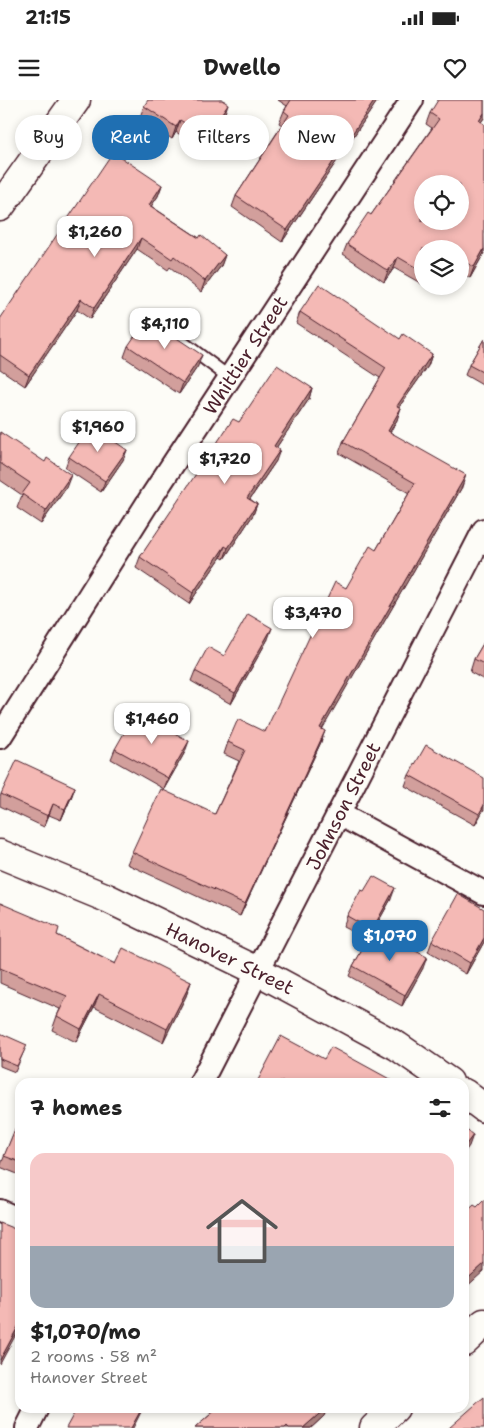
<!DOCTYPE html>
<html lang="en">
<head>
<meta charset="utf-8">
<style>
	:root { --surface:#fff; --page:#f6f6f6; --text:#222; --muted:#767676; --accent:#1f6fb2 }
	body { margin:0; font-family:"Shantell Sans",sans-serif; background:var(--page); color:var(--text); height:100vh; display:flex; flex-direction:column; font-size:19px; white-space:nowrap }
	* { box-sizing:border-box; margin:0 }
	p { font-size:16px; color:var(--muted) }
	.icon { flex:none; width:28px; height:28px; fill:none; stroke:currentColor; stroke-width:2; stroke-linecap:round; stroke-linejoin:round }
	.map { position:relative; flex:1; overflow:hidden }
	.panel { position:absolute; left:15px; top:978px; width:454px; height:335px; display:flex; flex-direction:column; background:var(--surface); border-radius:15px; box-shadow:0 2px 8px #0003 }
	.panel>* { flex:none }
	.guide { position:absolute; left:15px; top:15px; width:455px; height:45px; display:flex; gap:10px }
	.tools { position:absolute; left:414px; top:75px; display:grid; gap:10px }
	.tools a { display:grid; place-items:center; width:55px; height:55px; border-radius:50%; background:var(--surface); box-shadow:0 2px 8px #0003; font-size:25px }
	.price { position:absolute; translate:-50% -42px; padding:0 11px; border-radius:10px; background:#fff; color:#222; font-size:16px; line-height:32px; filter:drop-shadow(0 1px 2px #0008) }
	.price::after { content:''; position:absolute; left:50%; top:30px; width:15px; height:11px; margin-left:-8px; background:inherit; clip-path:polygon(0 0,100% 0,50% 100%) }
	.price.on { background:var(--accent); color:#fff }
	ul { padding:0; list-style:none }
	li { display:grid; align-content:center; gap:10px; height:265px; padding:0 15px }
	li span { display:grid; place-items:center; height:155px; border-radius:15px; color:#555 }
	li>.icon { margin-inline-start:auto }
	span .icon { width:90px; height:90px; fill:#fffc; stroke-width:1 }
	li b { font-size:21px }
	h2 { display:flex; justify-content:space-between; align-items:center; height:60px; padding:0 15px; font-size:21px }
	.chip { padding:0 18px; border-radius:22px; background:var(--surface); box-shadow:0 2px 8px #0003; font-size:18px; line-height:45px }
	.chip.on { background:var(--accent); color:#fff }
	.status { display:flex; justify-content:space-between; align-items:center; height:35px; padding:0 25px; background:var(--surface); direction:ltr }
	.status svg { height:14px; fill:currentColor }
	header { display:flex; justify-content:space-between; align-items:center; height:65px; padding:0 15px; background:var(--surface); font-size:22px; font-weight:700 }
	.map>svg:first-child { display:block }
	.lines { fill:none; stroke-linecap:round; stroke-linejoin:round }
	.service-casing { stroke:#4a1f2b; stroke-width:15 }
	.minor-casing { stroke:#4a1f2b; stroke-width:26 }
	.tertiary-casing { stroke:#4a1f2b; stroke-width:31 }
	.secondary-casing { stroke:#4a1f2b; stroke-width:31 }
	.service { stroke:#fdfcf7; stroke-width:11 }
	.minor { stroke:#fdfcf7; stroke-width:22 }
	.tertiary { stroke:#fdfcf7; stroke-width:28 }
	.secondary { stroke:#fdfcf7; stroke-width:28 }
	.wall { fill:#d29f9c; stroke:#4a1f2b }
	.shaded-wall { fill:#ab827f; stroke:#4a1f2b }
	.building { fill:#f4b9b5; stroke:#4a1f2b; fill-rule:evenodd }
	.labels { text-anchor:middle; stroke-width:4; stroke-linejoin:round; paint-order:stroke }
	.street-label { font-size:19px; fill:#4a1f2b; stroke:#fdfcf7 }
</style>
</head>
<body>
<div class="status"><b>21:15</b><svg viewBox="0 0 49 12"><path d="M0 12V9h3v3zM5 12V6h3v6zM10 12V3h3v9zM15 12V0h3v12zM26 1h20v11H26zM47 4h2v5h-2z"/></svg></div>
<header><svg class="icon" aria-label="menu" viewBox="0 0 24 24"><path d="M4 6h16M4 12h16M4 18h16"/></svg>Dwello<svg class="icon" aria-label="heart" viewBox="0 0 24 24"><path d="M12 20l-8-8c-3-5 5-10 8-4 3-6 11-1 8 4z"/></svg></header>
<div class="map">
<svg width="484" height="1328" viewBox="0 0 484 1328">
	<rect width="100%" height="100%" fill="#fdfcf7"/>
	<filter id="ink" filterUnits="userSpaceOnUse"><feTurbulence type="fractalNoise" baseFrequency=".02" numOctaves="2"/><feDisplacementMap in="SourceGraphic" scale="10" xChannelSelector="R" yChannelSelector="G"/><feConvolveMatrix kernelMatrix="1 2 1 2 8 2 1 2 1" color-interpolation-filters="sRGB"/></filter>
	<g filter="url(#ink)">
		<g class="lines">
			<g class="service-casing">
				<polyline id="service" points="149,217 230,278"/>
			</g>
			<g class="minor-casing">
				<g id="minor">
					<polyline points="0,637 152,396 412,0"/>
					<polyline points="339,714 484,793"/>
					<polyline points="201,982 484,430"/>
					<polyline points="0,1111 20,1120"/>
					<polyline points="27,1328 37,1308"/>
				</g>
			</g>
			<g class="tertiary-casing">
				<g id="tertiary">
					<polyline points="0,754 107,798 258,871 397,946 449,982"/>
					<polyline points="464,993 484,1008"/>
				</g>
			</g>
			<g class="secondary-casing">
				<g id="secondary">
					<polyline points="0,107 76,0"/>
					<polyline points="464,1242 484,1223"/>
					<polyline points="374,1328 395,1308"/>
				</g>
			</g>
			<use href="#service" class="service"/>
			<use href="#minor" class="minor"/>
			<use href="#tertiary" class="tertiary"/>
			<use href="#secondary" class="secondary"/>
		</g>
		<g class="wall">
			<polygon points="224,0 224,16 202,49 176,32 172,39 140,17 144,6"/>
			<polygon points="278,0 378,0 282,142 232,107 236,96 282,25 279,23 284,11 287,6"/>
			<polygon points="484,0 484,18 481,22 484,153 470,178 460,172 460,149 422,149 422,184 394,168 384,182 343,154 347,144 371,115 432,28 426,24 430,13"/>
			<polygon points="162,85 158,96 151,106 225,155 221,166 201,192 170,167 168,170 137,149 90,219 77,210 25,286 0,269 0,219"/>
			<polygon points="300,212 400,239 432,254 428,266 399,307 397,320 390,332 462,387 322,629 321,642 240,816 127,764 132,752 215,714 239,661 224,654 228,642 265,632 346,488 376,450 409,393 339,353 343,342 380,278 296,223"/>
			<polygon points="484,239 484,286 465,275 469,265"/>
			<polygon points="128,246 198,266 179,294 124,257"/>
			<polygon points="312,288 309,299 276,348 276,361 250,399 257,404 253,415 224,459 221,457 189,504 136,468 140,457 239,322"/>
			<polygon points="0,332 66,388 41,424 17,408 22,395 0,380"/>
			<polygon points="127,350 123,360 101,392 65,368 69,357"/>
			<polygon points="268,539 231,604 191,581 195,571 224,556"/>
			<polygon points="484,542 484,580 470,572 474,559"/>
			<polygon points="115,649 185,652 164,689 111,659"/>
			<polygon points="409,675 484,709 475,725 405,686"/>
			<polygon points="75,687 71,698 61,720 49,715 44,727 0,706 0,698 1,694"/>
			<polygon points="364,791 391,799 373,831 423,868 402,906 349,876 353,866 368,840 343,827 347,816"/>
			<polygon points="0,803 57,835 115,864 191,882 186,896 163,942 94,907 76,942 52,930 57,916 60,909 0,883"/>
			<polygon points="432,841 484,842 466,874 428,852"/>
			<polygon points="0,933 24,951 15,972 0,966"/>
			<polygon points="20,1017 20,1075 0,1067"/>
			<polygon points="205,1308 327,1308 324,1316 311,1328 195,1328 211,1314"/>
		</g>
		<g class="shaded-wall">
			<polygon points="375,0 378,0 282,142 287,130"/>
			<polygon points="228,4 224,16 202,49 206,37"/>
			<polygon points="484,13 484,18 475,31 479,21"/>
			<polygon points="180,20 176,32 172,39 176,27"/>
			<polygon points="162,85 158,96 145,116 149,105"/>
			<polygon points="141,138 137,149 90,219 94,208"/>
			<polygon points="484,149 484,153 470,178 474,167"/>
			<polygon points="225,155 221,166 201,192 205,181"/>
			<polygon points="398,157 394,168 384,182 388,171"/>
			<polygon points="81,199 77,210 25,286 29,275"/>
			<polygon points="432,254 428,266 392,317 397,306"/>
			<polygon points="202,255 198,266 179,294 183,283"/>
			<polygon points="312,288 309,299 270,357 274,346"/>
			<polygon points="401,308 397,320 384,342 388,331"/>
			<polygon points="127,350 123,360 101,392 105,381"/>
			<polygon points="280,350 276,361 243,409 247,398"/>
			<polygon points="71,375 66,388 41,424 46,411"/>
			<polygon points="466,375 462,387 316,640 320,628"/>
			<polygon points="257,404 253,415 224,459 228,448"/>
			<polygon points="225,446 221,457 189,504 193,493"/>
			<polygon points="272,528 268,539 231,604 235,593"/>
			<polygon points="325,631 321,642 240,816 245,804"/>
			<polygon points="189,641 185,652 164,689 168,678"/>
			<polygon points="75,687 71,698 61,720 65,709"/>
			<polygon points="53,704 49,715 44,727 48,716"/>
			<polygon points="484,705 484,709 475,725 479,714"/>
			<polygon points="395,788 391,799 368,840 372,830"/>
			<polygon points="484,838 484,842 466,874 470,863"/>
			<polygon points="427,857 423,868 402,906 405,895"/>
			<polygon points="191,882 186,896 163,942 167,929"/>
			<polygon points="99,894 94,907 76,942 81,929"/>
			<polygon points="473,1035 469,1046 464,1053 464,1047"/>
			<polygon points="484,1164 484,1171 464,1189 464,1182"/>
			<polygon points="20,1223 20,1227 0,1264 0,1260"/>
			<polygon points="142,1308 143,1308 133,1328 131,1328"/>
			<polygon points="326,1308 327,1308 324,1316 311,1328 303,1328"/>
		</g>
		<g class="building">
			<polygon points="148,0 222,0 228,4 206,37 180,20 176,27 144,6"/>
			<polygon points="291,0 375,0 287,130 236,96 289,15 284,11"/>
			<path d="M 438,0 L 484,0 L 484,13 L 479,21 L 484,24 L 484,149 L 474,167 L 460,159 L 460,149 L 422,149 L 422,171 L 398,157 L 388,171 L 347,144 L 368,113 L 371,115 L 439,19 L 430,13 ZM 422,84 L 460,84 L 460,121 L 422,121 Z"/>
			<polygon points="113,52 162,85 149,105 199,138 201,135 225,155 205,181 174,156 172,159 141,138 94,208 81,199 29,275 0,255 0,219"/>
			<polygon points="319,184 400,239 403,234 432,254 397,306 401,308 388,331 466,375 320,628 325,631 245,804 132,752 161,689 215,714 245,650 228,642 238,619 265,632 335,482 346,488 370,446 376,450 415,383 343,342 386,268 300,212"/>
			<polygon points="147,218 202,255 183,283 128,246"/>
			<polygon points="484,239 484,273 469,265"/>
			<polygon points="277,265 312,288 274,346 280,350 247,398 257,404 228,448 225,446 193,493 140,457 233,319 239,322"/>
			<polygon points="91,325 127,350 105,381 69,357"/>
			<polygon points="0,332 45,362 47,358 71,375 46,411 22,394 30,383 0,363"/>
			<polygon points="248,514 272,528 235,593 195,571 208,547 224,556"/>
			<polygon points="484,542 484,564 474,559"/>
			<polygon points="136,612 189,641 168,678 115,649"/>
			<polygon points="426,645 484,678 484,705 479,714 409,675"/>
			<polygon points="17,660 75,687 65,709 53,704 48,716 1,694"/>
			<polygon points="373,776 395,788 372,830 347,816 361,790 364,791"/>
			<polygon points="458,794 484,809 484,838 470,863 432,841"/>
			<polygon points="0,803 59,828 57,835 115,864 123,848 191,882 167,929 99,894 81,929 57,916 67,896 0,868"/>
			<polygon points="374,829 427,857 405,895 353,866"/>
			<polygon points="0,933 27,945 17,966 0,959"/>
			<polygon points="281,936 324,959 331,947 395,982 257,982"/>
			<polygon points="35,980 41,982 34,982"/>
			<polygon points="20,1017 20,1062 4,1056"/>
			<polygon points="464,1028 473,1035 464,1047"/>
			<polygon points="484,1100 484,1164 464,1182 464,1114 474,1105 477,1107"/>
			<polygon points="0,1123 20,1131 20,1223 0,1260"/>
			<polygon points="484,1297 484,1328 449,1328"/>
			<polygon points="77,1308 142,1308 131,1328 66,1328"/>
			<polygon points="218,1308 326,1308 303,1328 289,1328 287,1326 285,1328 195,1328"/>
		</g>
	</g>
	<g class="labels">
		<g class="street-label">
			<text transform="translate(245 255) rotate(-57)" y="7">Whittier Street</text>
			<text transform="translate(343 706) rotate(-63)" y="7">Johnson Street</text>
			<text transform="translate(230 858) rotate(26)" y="7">Hanover Street</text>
		</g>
	</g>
</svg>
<div class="tools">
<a><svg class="icon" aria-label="locate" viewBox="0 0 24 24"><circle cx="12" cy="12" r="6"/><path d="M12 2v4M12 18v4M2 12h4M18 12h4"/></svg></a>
<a><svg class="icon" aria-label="layers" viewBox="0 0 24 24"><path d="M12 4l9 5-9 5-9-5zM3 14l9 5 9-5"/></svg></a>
</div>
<b class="price" style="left:95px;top:158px">$1,260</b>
<b class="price" style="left:165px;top:250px">$4,110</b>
<b class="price" style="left:98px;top:353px">$1,960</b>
<b class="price" style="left:225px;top:385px">$1,720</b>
<b class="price" style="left:313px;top:539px">$3,470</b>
<b class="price" style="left:152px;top:645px">$1,460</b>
<b class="price on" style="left:390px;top:862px">$1,070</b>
<div class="guide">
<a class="chip">Buy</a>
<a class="chip on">Rent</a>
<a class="chip">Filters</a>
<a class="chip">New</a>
</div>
<section class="panel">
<h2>7 homes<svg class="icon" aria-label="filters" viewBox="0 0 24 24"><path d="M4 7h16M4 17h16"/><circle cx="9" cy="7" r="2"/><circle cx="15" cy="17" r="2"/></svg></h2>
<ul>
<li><span style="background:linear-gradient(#f6c9c9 60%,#9aa5b1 0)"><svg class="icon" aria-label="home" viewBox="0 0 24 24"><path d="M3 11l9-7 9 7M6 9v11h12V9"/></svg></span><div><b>$1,070/mo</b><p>2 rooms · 58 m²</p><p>Hanover Street</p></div></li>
</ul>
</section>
</div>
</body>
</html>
